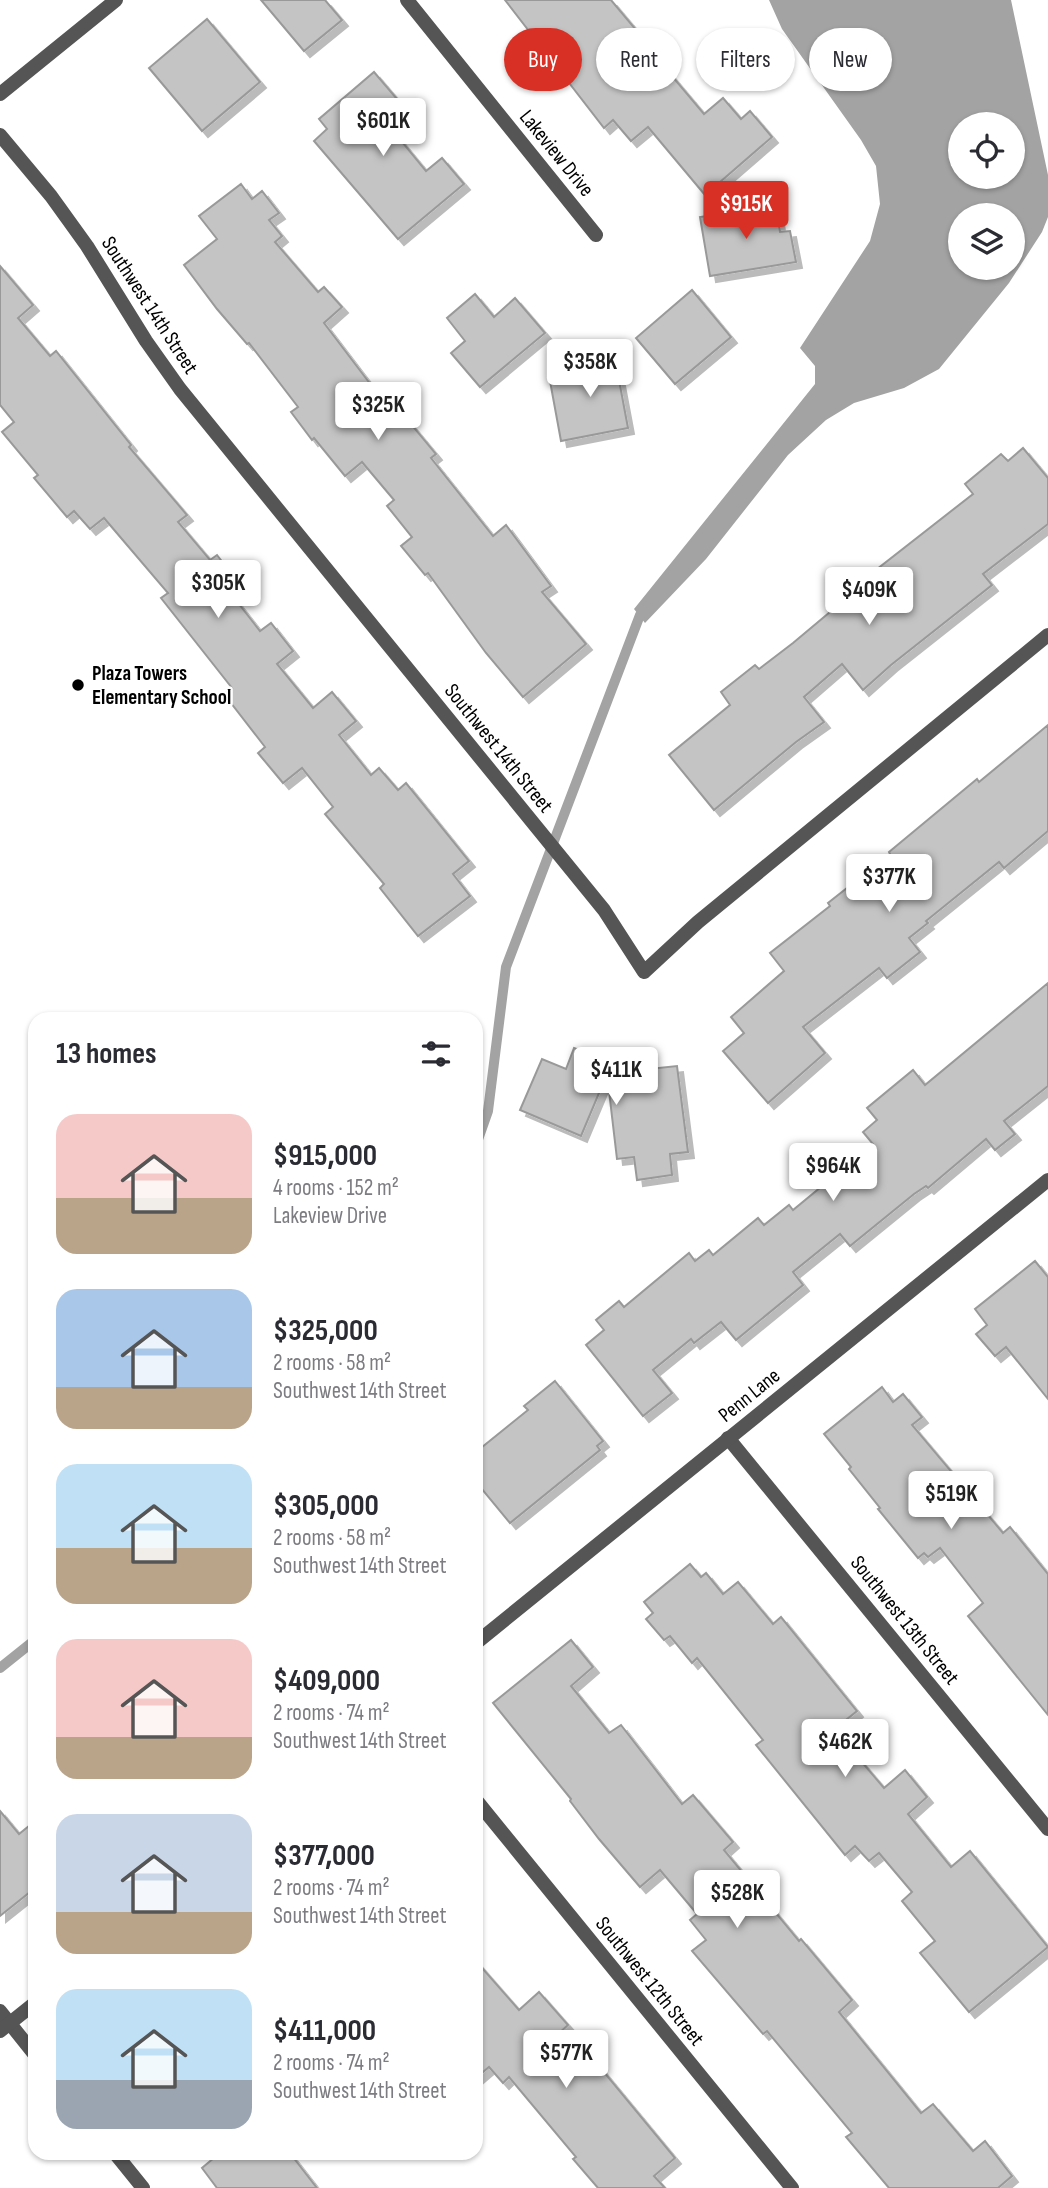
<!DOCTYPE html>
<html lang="en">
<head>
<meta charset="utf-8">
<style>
	:root { --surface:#fff; --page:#f2f2f3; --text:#2b2b33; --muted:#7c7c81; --accent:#d93025 }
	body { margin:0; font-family:"Sofia Sans Condensed",sans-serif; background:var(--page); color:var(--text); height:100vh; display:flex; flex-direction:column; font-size:26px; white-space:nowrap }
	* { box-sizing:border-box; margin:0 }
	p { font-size:23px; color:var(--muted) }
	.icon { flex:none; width:38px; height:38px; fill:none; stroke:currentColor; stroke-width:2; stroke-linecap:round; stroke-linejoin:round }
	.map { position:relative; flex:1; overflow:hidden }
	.sheet { position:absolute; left:28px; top:1012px; width:455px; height:1148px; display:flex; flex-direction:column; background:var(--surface); border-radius:21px; box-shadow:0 2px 5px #0004 }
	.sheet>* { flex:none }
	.hud { position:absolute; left:504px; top:28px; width:438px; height:63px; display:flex; gap:14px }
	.controls { position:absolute; left:948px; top:112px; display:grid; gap:14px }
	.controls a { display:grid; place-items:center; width:77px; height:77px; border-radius:50%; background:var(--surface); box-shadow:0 2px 5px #0004; font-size:35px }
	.price { position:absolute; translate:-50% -60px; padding:0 16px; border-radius:7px; background:#fff; color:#222; font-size:23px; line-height:46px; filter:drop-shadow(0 2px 4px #0008) }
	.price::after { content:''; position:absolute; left:50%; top:42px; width:21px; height:16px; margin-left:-10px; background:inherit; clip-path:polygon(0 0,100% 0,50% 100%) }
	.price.current { background:var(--accent); color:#fff }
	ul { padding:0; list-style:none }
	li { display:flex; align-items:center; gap:21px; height:175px; padding:0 28px }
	li span { display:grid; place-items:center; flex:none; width:196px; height:140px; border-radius:21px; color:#555 }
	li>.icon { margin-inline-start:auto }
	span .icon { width:84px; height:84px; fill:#fffc; stroke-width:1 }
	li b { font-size:30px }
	h2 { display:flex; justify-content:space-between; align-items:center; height:84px; padding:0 28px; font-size:30px }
	.tag { padding:0 24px; border-radius:32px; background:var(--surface); box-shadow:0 2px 5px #0004; font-size:24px; line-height:63px }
	.tag.current { background:var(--accent); color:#fff }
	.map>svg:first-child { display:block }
	.water { fill:#a3a3a3; fill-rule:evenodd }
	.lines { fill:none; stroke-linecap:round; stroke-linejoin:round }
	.stream { stroke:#a3a3a3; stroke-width:10 }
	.building { fill:#c4c4c4; stroke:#999; stroke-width:2; filter:url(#shadow) }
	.street { stroke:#555; stroke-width:14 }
	.poi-dot { fill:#000; stroke:#fff; stroke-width:2.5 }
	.labels { text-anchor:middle; stroke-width:5; stroke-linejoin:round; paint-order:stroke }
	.street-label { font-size:21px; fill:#000; stroke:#fff }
	.poi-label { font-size:21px; font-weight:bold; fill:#000; stroke:#fff; text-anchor:start }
</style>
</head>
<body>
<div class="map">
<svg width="1048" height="2188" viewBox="0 0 1048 2188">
	<defs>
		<filter id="shadow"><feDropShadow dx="6" dy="6" stdDeviation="0" flood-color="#0004"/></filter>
	</defs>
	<rect width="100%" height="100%" fill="#fff"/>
	<path class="water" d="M 769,0 L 1011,0 L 1048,175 L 1048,217 L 1042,232 L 1009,283 L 939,369 L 904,388 L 854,403 L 826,420 L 788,455 L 706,559 L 645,623 L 634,609 L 815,384 L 815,366 L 800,348 L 870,241 L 880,204 L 876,166 L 861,140 L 782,29 ZM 961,124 L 1013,124 L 1013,177 L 961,177 ZM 961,215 L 1013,215 L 1013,268 L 961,268 Z"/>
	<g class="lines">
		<g class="stream">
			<polyline points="476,1145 488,1111 506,967 640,615 648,606"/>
			<polyline points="0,1668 35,1640"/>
		</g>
	</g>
	<g class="building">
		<polygon points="261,0 325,0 342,20 304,51"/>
		<polygon points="505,0 611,0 642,37 640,38 704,114 723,98 741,119 750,111 772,137 705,195 648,127 631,141 613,120 604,128"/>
		<polygon points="207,19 260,82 202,131 149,68"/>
		<polygon points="374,72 397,99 389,106 403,123 393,131 426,171 442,158 464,184 398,239 314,141 327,129 319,119"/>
		<polygon points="241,184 252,199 262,191 279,213 269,220 282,236 275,242 318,292 324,287 342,307 324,323 381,398 386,394 436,454 431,458 493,536 506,525 551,586 542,592 586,644 523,697 486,653 428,573 425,575 401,546 412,537 387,506 394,500 362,462 345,476 314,438 312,440 291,412 298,407 249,343 247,344 217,309 184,265 217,239 199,216"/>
		<polygon points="776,205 780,232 790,231 796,262 710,276 700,217"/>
		<polygon points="0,266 33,305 18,318 50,356 56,351 131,445 129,447 187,515 178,522 210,560 217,555 238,582 228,590 260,631 271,623 293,651 277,664 313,708 332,692 356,721 339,735 371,775 379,768 398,790 406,783 469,861 453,874 470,896 418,936 380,888 384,884 325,814 333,807 302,768 283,783 258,753 265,747 224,694 232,688 161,598 168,593 104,518 90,529 74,511 67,517 34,478 38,475 2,432 14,422 0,405"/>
		<polygon points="692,290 731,337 675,384 636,338"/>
		<polygon points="475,294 494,317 515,298 545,333 480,387 451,353 465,341 447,318"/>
		<polygon points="613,348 628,428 561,441 550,381 587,374 583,353"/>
		<polygon points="1023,448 1048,478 1048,524 983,574 992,585 891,665 863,690 842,664 804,697 824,722 796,742 714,810 669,755 730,705 721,692 755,665 759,669 793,643 861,586 858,584 973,494 965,484 1001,454 1008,461"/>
		<polygon points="1048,725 1048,831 1004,868 999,862 926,921 928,923 909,938 920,952 887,978 879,968 803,1027 825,1053 768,1103 723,1051 744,1033 731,1017 784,971 770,953 830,906 828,903 890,854 889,852 977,779 979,782"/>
		<polygon points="1048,983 1048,1086 1004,1121 1015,1134 995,1150 986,1139 928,1188 926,1186 914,1194 850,1246 840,1234 793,1272 803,1285 736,1340 721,1322 694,1343 691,1339 653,1370 672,1393 643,1416 586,1345 604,1330 596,1320 619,1301 624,1307 689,1253 695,1261 709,1250 713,1255 758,1218 764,1225 789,1205 793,1210 873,1144 863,1132 877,1120 867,1108 913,1070 925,1085"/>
		<polygon points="574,1048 630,1071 677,1066 688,1152 670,1154 672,1175 637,1180 634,1157 617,1159 607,1074 581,1136 520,1110 542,1059 566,1069"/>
		<polygon points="1035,1261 1048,1277 1048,1399 1006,1347 995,1356 976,1334 987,1325 975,1309"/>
		<polygon points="555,1381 603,1441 597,1446 600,1450 510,1523 476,1482 476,1452 528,1410 524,1406"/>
		<polygon points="882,1387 893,1402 903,1394 922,1417 912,1425 1003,1533 1010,1527 1048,1574 1048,1715 968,1616 983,1603 940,1548 928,1557 924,1553 918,1558 878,1509 880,1508 849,1469 851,1467 824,1434"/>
		<polygon points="690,1564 701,1577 706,1573 723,1594 738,1582 773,1624 781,1617 857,1711 836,1728 851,1746 849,1747 884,1788 905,1770 927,1797 908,1814 951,1867 970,1851 1048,1947 969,2012 920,1953 935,1941 902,1901 912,1892 879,1853 869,1861 855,1846 845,1855 756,1745 763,1740 697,1658 692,1663 670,1636 664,1640 646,1619 653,1613 644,1602"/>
		<polygon points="571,1640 593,1667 571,1686 609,1733 621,1725 682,1804 693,1795 733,1842 724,1850 799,1941 801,1939 852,2000 839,2012 921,2113 933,2104 973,2151 985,2141 1012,2176 998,2188 889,2188 846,2137 852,2133 767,2031 763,2034 692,1951 706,1940 690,1920 697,1914 660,1870 640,1887 599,1839 570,1801 571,1799 493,1703"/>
		<polygon points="0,1811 19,1834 35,1821 35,1888 0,1916"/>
		<polygon points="476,1961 519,2010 539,1992 568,2025 557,2035 590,2074 599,2066 675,2158 654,2176 665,2188 598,2188 573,2159 576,2157 509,2077 503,2083 489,2067 476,2078"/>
		<polygon points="221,2152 289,2152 317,2188 217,2188 202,2168"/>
	</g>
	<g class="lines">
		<g class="street">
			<polyline points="407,0 596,235"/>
			<polyline points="0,94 116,0"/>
			<polyline points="0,135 51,196 87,246 146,341 180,389 604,910 644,972 698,922 1048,635"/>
			<polyline points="728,1438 1048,1829"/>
			<polyline points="476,1643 1048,1180"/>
			<polyline points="476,1800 792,2188"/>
			<polyline points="0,2011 35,2055"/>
			<polyline points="0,2031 35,2003"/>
			<polyline points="114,2152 143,2188"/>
		</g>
	</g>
	<circle class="poi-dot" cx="78" cy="685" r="7"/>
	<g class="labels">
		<g class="street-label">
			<text transform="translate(557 153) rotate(51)" y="7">Lakeview Drive</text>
			<text transform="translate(150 305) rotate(57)" y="7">Southwest 14th Street</text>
			<text transform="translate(499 748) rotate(51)" y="7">Southwest 14th Street</text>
			<text transform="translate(749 1395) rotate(-39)" y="7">Penn Lane</text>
			<text transform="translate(905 1620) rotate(51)" y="7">Southwest 13th Street</text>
			<text transform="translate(650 1981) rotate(51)" y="7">Southwest 12th Street</text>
		</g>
		<g class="poi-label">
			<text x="92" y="680">Plaza Towers<tspan x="92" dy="24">Elementary School</tspan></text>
		</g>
	</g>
</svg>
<div class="controls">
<a><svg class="icon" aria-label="locate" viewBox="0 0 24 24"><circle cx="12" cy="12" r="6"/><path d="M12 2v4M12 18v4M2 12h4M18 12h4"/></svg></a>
<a><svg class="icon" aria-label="layers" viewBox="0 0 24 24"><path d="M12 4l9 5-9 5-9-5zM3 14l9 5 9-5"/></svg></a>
</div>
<b class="price" style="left:383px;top:158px">$601K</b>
<b class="price current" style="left:746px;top:241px">$915K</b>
<b class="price" style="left:590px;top:399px">$358K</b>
<b class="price" style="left:378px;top:442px">$325K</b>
<b class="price" style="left:218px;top:620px">$305K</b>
<b class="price" style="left:869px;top:627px">$409K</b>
<b class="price" style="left:889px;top:914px">$377K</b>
<b class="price" style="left:616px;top:1107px">$411K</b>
<b class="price" style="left:833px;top:1203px">$964K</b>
<b class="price" style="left:951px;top:1531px">$519K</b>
<b class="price" style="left:845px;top:1779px">$462K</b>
<b class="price" style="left:737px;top:1930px">$528K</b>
<b class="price" style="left:566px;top:2090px">$577K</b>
<div class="hud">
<a class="tag current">Buy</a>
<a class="tag">Rent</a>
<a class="tag">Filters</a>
<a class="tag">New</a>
</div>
<section class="sheet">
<h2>13 homes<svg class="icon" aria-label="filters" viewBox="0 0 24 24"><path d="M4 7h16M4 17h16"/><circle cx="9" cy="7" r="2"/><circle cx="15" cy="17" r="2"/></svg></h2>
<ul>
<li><span style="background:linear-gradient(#f6c9c9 60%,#b9a48a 0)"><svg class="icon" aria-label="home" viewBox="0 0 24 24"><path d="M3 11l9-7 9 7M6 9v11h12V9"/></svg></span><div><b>$915,000</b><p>4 rooms · 152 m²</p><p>Lakeview Drive</p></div></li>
<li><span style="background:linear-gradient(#a9c7e8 70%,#b9a48a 0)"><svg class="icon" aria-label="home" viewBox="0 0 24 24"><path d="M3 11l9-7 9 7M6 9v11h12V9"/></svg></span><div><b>$325,000</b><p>2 rooms · 58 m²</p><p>Southwest 14th Street</p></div></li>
<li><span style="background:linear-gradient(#bfe0f5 60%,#b9a48a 0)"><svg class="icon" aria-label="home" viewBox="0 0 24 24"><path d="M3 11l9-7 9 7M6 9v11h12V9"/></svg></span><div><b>$305,000</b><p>2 rooms · 58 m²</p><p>Southwest 14th Street</p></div></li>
<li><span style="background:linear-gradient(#f6c9c9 70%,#b9a48a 0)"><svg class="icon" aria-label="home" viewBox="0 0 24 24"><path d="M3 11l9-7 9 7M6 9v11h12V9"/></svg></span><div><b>$409,000</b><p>2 rooms · 74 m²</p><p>Southwest 14th Street</p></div></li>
<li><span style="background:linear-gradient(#c9d6e8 70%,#b9a48a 0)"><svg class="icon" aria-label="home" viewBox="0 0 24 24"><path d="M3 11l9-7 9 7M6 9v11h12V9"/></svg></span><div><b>$377,000</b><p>2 rooms · 74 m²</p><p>Southwest 14th Street</p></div></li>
<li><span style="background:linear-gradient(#bfe0f5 65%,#9aa5b1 0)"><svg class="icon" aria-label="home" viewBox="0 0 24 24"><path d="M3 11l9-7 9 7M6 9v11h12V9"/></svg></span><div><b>$411,000</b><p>2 rooms · 74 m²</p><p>Southwest 14th Street</p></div></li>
</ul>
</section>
</div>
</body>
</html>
